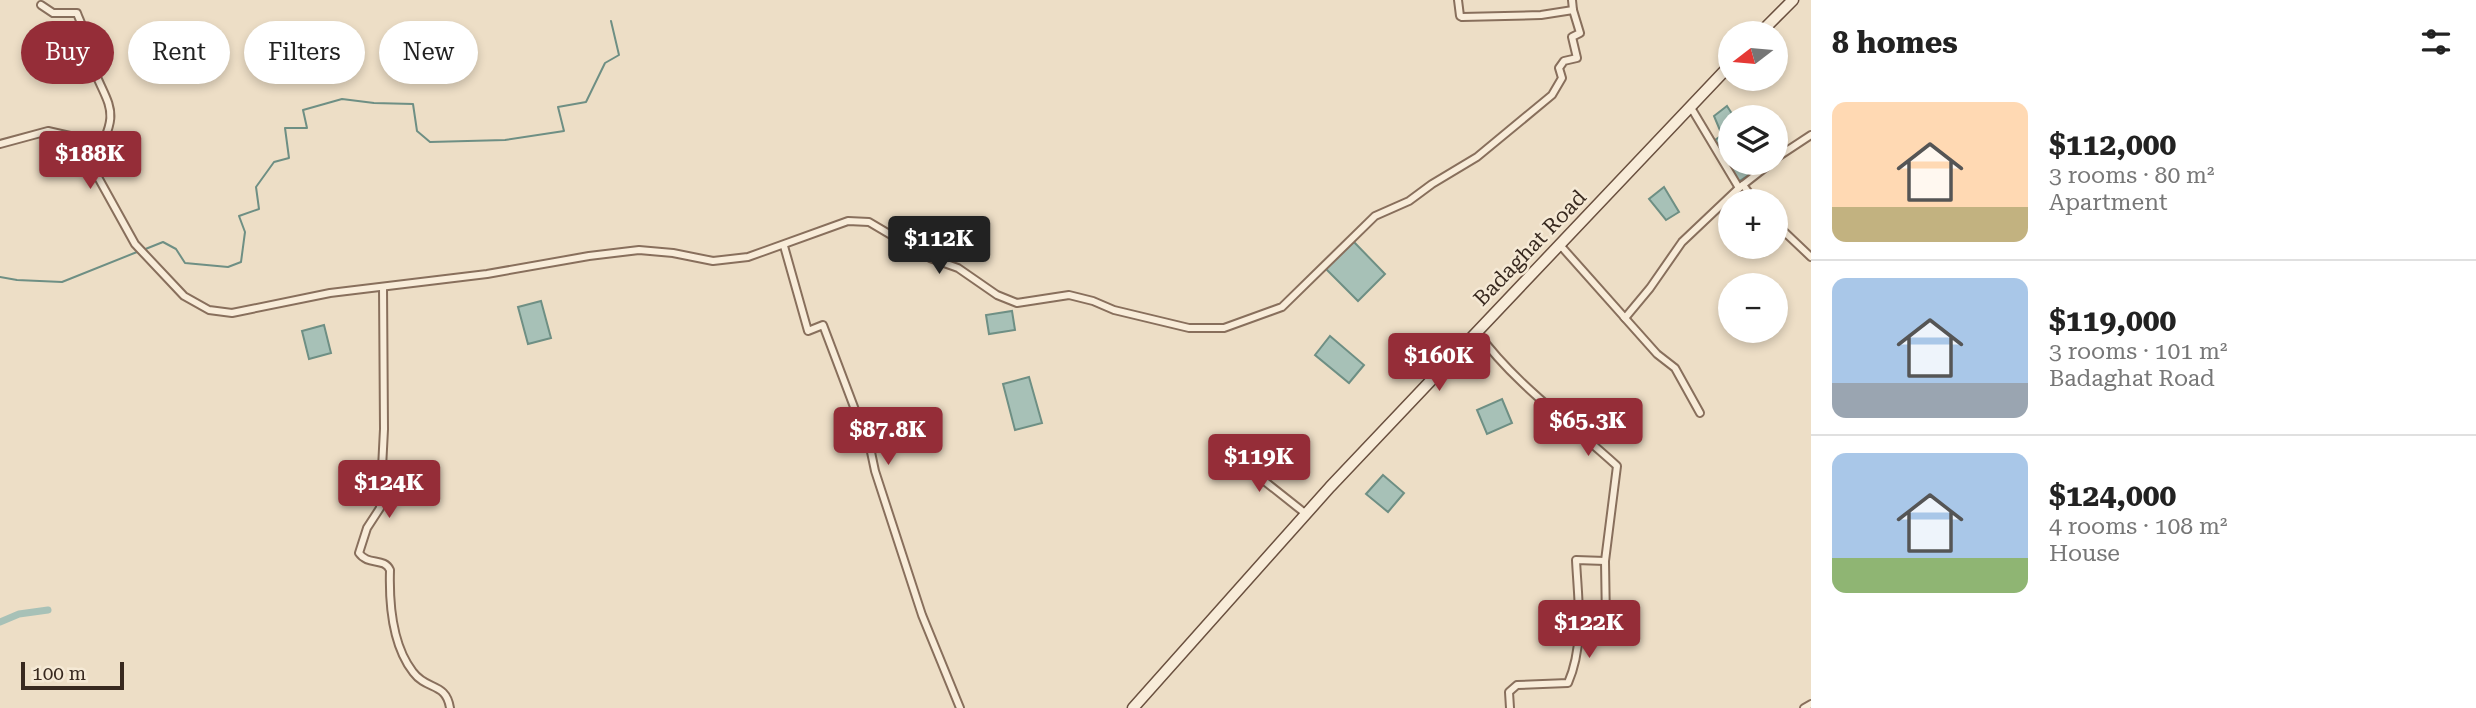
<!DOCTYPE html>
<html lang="en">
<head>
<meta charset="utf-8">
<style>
	:root { --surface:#fff; --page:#f2f2f2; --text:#222; --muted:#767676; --line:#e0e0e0; --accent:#952d38 }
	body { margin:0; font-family:"Roboto Serif",serif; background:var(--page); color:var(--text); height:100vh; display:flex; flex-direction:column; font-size:26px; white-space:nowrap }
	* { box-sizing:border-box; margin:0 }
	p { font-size:23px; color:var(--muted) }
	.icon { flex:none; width:38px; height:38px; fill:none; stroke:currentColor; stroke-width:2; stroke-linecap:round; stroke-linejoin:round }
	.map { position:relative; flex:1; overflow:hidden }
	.details { display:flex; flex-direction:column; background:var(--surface); width:665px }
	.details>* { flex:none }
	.banner { position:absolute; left:21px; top:21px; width:665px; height:63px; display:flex; gap:14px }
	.needle { width:46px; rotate:254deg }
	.buttons { position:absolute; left:1718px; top:21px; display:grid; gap:14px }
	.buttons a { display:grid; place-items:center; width:70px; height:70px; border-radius:50%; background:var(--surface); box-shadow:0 4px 10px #0003; font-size:35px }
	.scale { position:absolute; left:21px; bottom:18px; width:103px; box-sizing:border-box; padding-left:7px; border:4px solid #38291f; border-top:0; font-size:19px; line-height:24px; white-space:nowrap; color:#38291f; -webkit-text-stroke:5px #f5e9d5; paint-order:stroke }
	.price { position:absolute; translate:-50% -60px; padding:0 16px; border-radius:7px; background:var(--accent); color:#fff; font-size:23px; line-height:46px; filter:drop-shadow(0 2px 4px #0008) }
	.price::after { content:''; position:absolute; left:50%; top:42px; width:21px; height:16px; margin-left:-10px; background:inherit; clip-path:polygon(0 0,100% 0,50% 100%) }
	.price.on { background:#222; color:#fff }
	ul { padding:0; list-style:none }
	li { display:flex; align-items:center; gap:21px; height:175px; padding:0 21px }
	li+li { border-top:2px solid var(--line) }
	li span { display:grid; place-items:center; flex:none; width:196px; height:140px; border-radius:14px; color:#555 }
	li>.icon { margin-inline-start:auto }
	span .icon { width:84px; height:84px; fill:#fffc; stroke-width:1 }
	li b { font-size:30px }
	h2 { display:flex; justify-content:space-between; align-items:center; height:84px; padding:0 21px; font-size:30px }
	.chip { padding:0 24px; border-radius:32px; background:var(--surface); box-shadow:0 4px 10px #0003; font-size:24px; line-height:63px }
	.chip.on { background:var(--accent); color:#fff }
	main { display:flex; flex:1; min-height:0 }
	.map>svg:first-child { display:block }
	.water { fill:#a7c1b7; stroke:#6e8f84; stroke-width:2 }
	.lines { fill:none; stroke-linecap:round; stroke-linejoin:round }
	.stream { stroke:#6e8f84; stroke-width:2 }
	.canal { stroke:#a7c1b7; stroke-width:7 }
	.minor-casing { stroke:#886f5c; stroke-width:10 }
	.secondary-casing { stroke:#6a503f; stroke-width:13 }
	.minor { stroke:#f8ecd9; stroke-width:6 }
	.secondary { stroke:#f8ecd9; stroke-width:10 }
	.labels { text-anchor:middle; stroke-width:5; stroke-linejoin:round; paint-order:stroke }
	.street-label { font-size:21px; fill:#38291f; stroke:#f5e9d5 }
</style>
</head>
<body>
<main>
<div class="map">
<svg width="1811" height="708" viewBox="0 0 1811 708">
	<rect width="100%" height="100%" fill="#eddec6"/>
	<g class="water">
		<polygon points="1727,106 1734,117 1731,117 1731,163 1759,163 1761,167 1738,182 1715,140 1722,135 1714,116"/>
		<polygon points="1664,187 1679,212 1666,220 1649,199"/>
		<polygon points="1353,241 1385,274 1358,301 1325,268"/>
		<polygon points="541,301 551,338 528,344 518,307"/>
		<polygon points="1012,311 1015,330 989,334 986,315"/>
		<polygon points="324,325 331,353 309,359 302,331"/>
		<polygon points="1330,336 1364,365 1349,383 1315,355"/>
		<polygon points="1029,377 1042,423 1015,430 1003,384"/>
		<polygon points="1502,399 1512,423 1487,434 1477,410"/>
		<polygon points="1383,475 1404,493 1388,512 1366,494"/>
	</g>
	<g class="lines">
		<g class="stream">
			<polyline points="143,250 163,242 176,249 185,263 228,267 241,262 245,232 239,216 259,209 256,187 274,162 289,158 285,128 307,128 303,110 342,99 374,103 413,104 417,131 430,142 505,140 564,131 558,107 586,102 605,63 619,55 611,21"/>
			<polyline points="0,277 17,280 62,282 137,252"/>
		</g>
		<polyline class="canal" points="0,622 19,614 48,610"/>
		<g class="minor-casing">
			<g id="minor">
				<polyline points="1458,0 1460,16 1462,17 1541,15 1573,10 1572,0"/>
				<path d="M 41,5 L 53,13 L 77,13 C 79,19 83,26 84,33 C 86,40 85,48 88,55 C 108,111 125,105 91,166"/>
				<polyline points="1690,106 1739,188"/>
				<polyline points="0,144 48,131 70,136 94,170 135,244 184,296 209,310 232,313 330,293 487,274 589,256 639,250 673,253 713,261 748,257 848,221 869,222 930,258 958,268 997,295 1017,303 1069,295 1093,301 1114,310 1189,328 1224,328 1282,307 1375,216 1409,201 1432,184 1477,157 1552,95 1562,78 1559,68 1564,61 1577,58 1572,37 1580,33 1573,10"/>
				<polyline points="1776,158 1811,135"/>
				<polyline points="1743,185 1755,201"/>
				<polyline points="1776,224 1811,257"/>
				<polyline points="1560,245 1625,318 1650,288 1682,242 1739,188 1771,163"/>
				<polyline points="784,246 808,331 823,325 871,452 875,471 922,615 960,708"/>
				<path d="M 383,287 L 384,429 L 380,508 L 367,528 L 359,553 C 368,566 384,557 390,570 C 389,603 392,645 413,672 C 427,691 446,682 450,708"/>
				<polyline points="1624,317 1657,354 1675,368 1700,413"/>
				<path d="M 1477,332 C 1515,384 1569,422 1617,466 L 1605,561 L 1606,622"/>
				<polyline points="1229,453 1306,514"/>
				<path d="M 1510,708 L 1509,692 L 1517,685 L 1568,683 C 1585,644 1578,601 1576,560 L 1605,561"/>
				<polyline points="1804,708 1811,704"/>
			</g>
		</g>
		<g class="secondary-casing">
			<g id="secondary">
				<polyline points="1760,33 1793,0"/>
				<polyline points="1133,708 1330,487 1731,64"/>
			</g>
		</g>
		<use href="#minor" class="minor"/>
		<use href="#secondary" class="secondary"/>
	</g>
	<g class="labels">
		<g class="street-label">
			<text transform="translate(1530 248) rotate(-46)" y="7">Badaghat Road</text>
		</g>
	</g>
</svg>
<div class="buttons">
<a><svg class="needle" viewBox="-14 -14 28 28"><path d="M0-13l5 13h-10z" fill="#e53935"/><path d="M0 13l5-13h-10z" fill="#767676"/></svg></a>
<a><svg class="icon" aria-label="layers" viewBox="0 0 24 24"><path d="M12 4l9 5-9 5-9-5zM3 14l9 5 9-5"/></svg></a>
<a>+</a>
<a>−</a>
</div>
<div class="scale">100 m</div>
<b class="price" style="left:90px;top:191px">$188K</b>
<b class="price on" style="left:939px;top:276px">$112K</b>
<b class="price" style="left:1439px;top:393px">$160K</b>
<b class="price" style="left:1588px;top:458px">$65.3K</b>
<b class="price" style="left:888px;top:467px">$87.8K</b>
<b class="price" style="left:1259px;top:494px">$119K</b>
<b class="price" style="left:389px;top:520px">$124K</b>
<b class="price" style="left:1589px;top:660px">$122K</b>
<div class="banner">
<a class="chip on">Buy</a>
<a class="chip">Rent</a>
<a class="chip">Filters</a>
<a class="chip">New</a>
</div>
</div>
<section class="details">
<h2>8 homes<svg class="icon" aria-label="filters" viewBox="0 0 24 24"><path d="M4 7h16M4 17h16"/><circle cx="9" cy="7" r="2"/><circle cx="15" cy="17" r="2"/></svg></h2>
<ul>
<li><span style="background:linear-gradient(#ffd9b3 75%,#c2b280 0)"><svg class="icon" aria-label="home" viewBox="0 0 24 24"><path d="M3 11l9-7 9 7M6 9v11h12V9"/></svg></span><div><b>$112,000</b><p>3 rooms · 80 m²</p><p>Apartment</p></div></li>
<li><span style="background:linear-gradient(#a9c7e8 75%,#9aa5b1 0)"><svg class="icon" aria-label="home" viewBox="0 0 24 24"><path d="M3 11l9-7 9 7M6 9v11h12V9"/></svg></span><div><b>$119,000</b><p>3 rooms · 101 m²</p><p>Badaghat Road</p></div></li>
<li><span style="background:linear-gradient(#a9c7e8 75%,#8fb573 0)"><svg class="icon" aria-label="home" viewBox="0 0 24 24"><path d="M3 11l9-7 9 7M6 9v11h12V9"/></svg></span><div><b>$124,000</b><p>4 rooms · 108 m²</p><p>House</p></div></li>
</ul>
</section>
</main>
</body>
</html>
